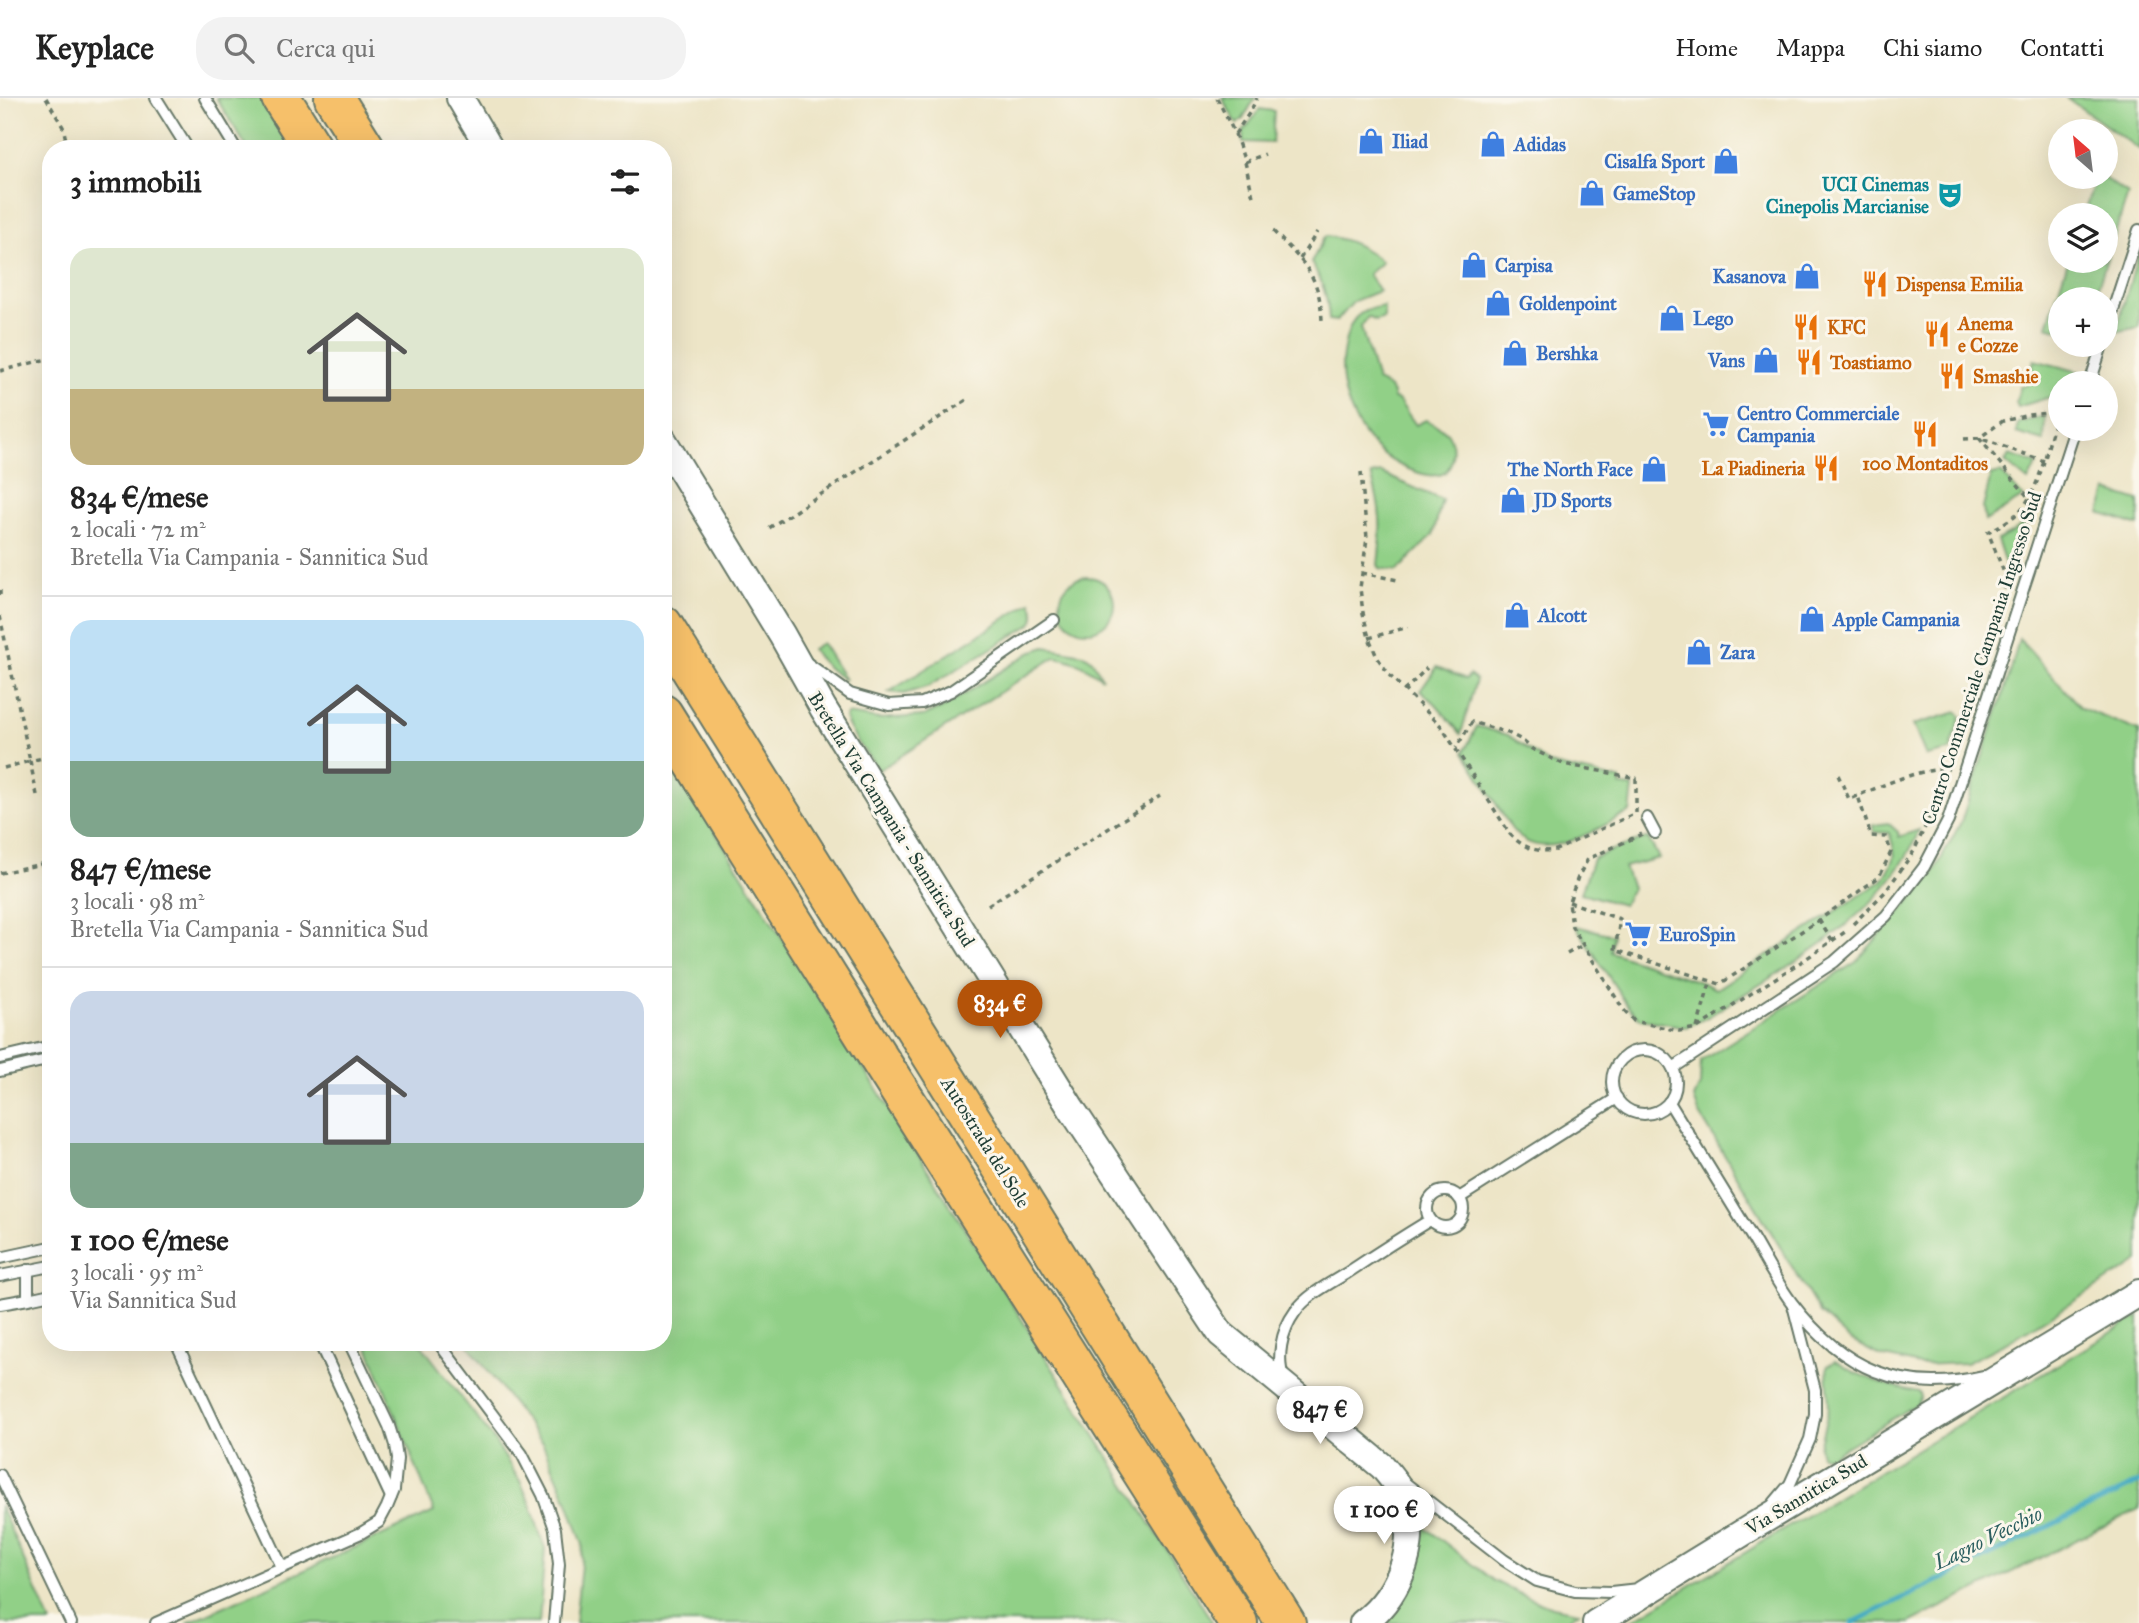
<!DOCTYPE html>
<html lang="it">
<head>
<meta charset="utf-8">
<style>
	:root { --surface:#fff; --page:#f2f2f2; --text:#222; --muted:#767676; --line:#e0e0e0; --accent:#b45309 }
	body { margin:0; font-family:"IM FELL Great Primer",serif; background:var(--page); color:var(--text); height:100vh; display:flex; flex-direction:column; font-size:26px; white-space:nowrap }
	* { box-sizing:border-box; margin:0 }
	p { font-size:23px; color:var(--muted) }
	.icon { flex:none; width:38px; height:38px; fill:none; stroke:currentColor; stroke-width:2; stroke-linecap:round; stroke-linejoin:round }
	.map { position:relative; flex:1; overflow:hidden }
	.panel { position:absolute; left:42px; top:42px; width:630px; height:1211px; display:flex; flex-direction:column; background:var(--surface); border-radius:28px; box-shadow:0 7px 28px #0002 }
	.panel>* { flex:none }
	.needle { width:46px; rotate:332deg }
	.buttons { position:absolute; left:2048px; top:21px; display:grid; gap:14px }
	.buttons a { display:grid; place-items:center; width:70px; height:70px; border-radius:50%; background:var(--surface); box-shadow:0 7px 28px #0002; font-size:35px }
	.price { position:absolute; translate:-50% -60px; padding:0 16px; border-radius:24px; background:#fff; color:#222; font-size:23px; line-height:46px; filter:drop-shadow(0 2px 4px #0008) }
	.price::after { content:''; position:absolute; left:50%; top:42px; width:21px; height:16px; margin-left:-10px; background:inherit; clip-path:polygon(0 0,100% 0,50% 100%) }
	.price.active { background:var(--accent); color:#fff }
	ul { padding:0; list-style:none }
	li { display:grid; align-content:center; gap:14px; height:371px; padding:0 28px }
	li+li { border-top:2px solid var(--line) }
	li span { display:grid; place-items:center; height:217px; border-radius:21px; color:#555 }
	li>.icon { margin-inline-start:auto }
	span .icon { width:126px; height:126px; fill:#fffc; stroke-width:1 }
	li b { font-size:30px }
	h2 { display:flex; justify-content:space-between; align-items:center; height:84px; padding:0 28px; font-size:30px }
	header { display:flex; align-items:center; gap:42px; box-sizing:border-box; height:98px; padding:0 35px; background:var(--surface); border-bottom:2px solid var(--line) }
	header strong { font-size:33px }
	nav { display:flex; gap:38px; margin-inline-start:auto; font-size:24px }
	.search { width:490px; height:63px; background:var(--page); display:flex; align-items:center; gap:18px; box-sizing:border-box; padding:0 24px; border-radius:28px; color:var(--muted); font-size:26px }
	.map>svg:first-child { display:block }
	.green { fill:#91d087; stroke:#58865e; stroke-width:2 }
	.lines { fill:none; stroke-linecap:round; stroke-linejoin:round }
	.stream { stroke:#44abc4; stroke-width:5 }
	.service-casing { stroke:#677867; stroke-width:14 }
	.tertiary-casing { stroke:#677867; stroke-width:30 }
	.motorway-casing { stroke:#677867; stroke-width:42 }
	.path { stroke:#677867; stroke-width:3.5; stroke-dasharray:5 5; stroke-linecap:butt }
	.service { stroke:#fff; stroke-width:10 }
	.tertiary { stroke:#fff; stroke-width:26 }
	.motorway { stroke:#f6c06b; stroke-width:38 }
	.labels { text-anchor:middle; stroke-width:6; stroke-linejoin:round; paint-order:stroke }
	.shop-label { font-size:19px; font-weight:bold; fill:#366cbe; stroke:#fbf7ec; text-anchor:start }
	.culture-label { font-size:19px; font-weight:bold; fill:#0d838f; stroke:#fbf7ec; text-anchor:end }
	.food-label { font-size:19px; font-weight:bold; fill:#c56008; stroke:#fbf7ec; text-anchor:start }
	.street-label { font-size:19px; fill:#1f3d34; stroke:#fbf7ec }
	.water-label { font-size:21px; font-style:italic; fill:#2a5e5f; stroke:#fbf7ec }
</style>
</head>
<body>
<header>
<strong>Keyplace</strong>
<div class="search"><svg class="icon" aria-label="search" viewBox="0 0 24 24"><circle cx="10" cy="10" r="6"/><path d="M15 15l6 6"/></svg>Cerca qui</div>
<nav><a>Home</a><a>Mappa</a><a>Chi siamo</a><a>Contatti</a></nav>
</header>
<div class="map">
<svg width="2139" height="1525" viewBox="0 0 2139 1525">
	<rect width="100%" height="100%" fill="#fbf7ec"/>
	<filter id="ink" filterUnits="userSpaceOnUse"><feTurbulence type="fractalNoise" baseFrequency=".0143" numOctaves="2"/><feDisplacementMap in="SourceGraphic" scale="14" xChannelSelector="R" yChannelSelector="G"/><feConvolveMatrix kernelMatrix="1 2 1 2 8 2 1 2 1" color-interpolation-filters="sRGB"/></filter>
	<filter id="wash" filterUnits="userSpaceOnUse"><feTurbulence type="fractalNoise" baseFrequency=".00686" numOctaves="4" result="noise"/><feDisplacementMap in="SourceGraphic" scale="28" xChannelSelector="R" yChannelSelector="G"/><feGaussianBlur stdDeviation="1.57" result="paint"/><feColorMatrix in="noise" values="0 0 0 0 0 0 0 0 0 0 0 0 0 0 0 0 0 1.4 0 .05"/><feComposite in="paint" operator="in"/></filter>
	<g filter="url(#wash)">
		<rect width="100%" height="100%" fill="#ede5c7"/>
		<g class="green">
			<polygon points="216,0 262,0 293,51 248,51"/>
			<polygon points="1222,0 1255,0 1243,21 1237,26"/>
			<polygon points="2067,0 2139,0 2139,51"/>
			<polygon points="1260,11 1274,13 1272,45 1243,44 1243,34"/>
			<polygon points="2096,79 2102,79 2128,96 2094,201 2060,201 2060,232 2047,228 2068,163 2105,163 2105,117 2083,117"/>
			<path d="M 1327,138 C 1349,142 1365,149 1382,164 L 1368,176 L 1379,193 L 1354,203 L 1337,223 L 1329,222 C 1328,201 1323,182 1311,165 L 1324,140 Z"/>
			<polygon points="2139,153 2139,229 2116,234"/>
			<path d="M 1384,208 L 1384,220 L 1376,223 L 1368,219 L 1361,229 L 1377,283 C 1386,287 1393,290 1394,301 L 1398,302 L 1416,327 L 1426,322 C 1433,326 1444,330 1448,336 C 1456,348 1454,375 1438,377 C 1427,379 1416,374 1406,370 C 1361,351 1335,297 1344,250 C 1349,222 1356,212 1384,208 Z"/>
			<polygon points="2034,262 2080,274 2075,285 2060,285 2060,296 2018,309 2016,304 2020,289 2027,287"/>
			<polygon points="2045,318 2044,343 2016,335 2018,325"/>
			<polygon points="2009,357 2037,366 2028,383 2005,364"/>
			<path d="M 1381,375 L 1442,402 L 1433,437 L 1397,473 L 1380,470 L 1378,467 C 1382,434 1382,410 1371,377 Z"/>
			<polygon points="2001,375 2023,399 1985,423 1983,410 1991,377"/>
			<polygon points="2107,393 2139,403 2139,428 2100,415"/>
			<polygon points="2025,424 2008,475 1997,442 2013,434"/>
			<circle cx="1087" cy="506" r="27"/>
			<path d="M 1031,504 C 1035,511 1036,521 1030,527 L 929,588 L 904,596 L 889,594 Z"/>
			<polygon points="2019,541 2081,610 2139,633 2139,1163 2008,1244 1966,1265 1920,1267 1880,1258 1850,1242 1820,1215 1699,1015 1694,1000 1700,987 1701,963 1856,864 1933,776 1961,724 2011,572"/>
			<path d="M 822,545 L 845,582 C 832,574 820,565 812,551 Z"/>
			<path d="M 1045,549 L 1083,556 L 1093,563 L 1102,580 C 1088,569 1072,561 1055,559 L 879,672 C 867,656 852,639 845,620 L 847,616 L 879,621 L 923,618 L 942,610 L 1033,553 Z"/>
			<polygon points="1437,569 1466,581 1469,577 1476,582 1461,636 1436,606 1420,593"/>
			<polygon points="1958,614 1961,618 1950,653 1926,658 1913,627"/>
			<path d="M 1477,628 L 1508,637 L 1549,666 L 1620,682 L 1620,688 L 1633,689 L 1630,714 C 1596,730 1541,771 1511,730 L 1464,654 Z"/>
			<polygon points="663,651 1213,1525 575,1525 583,1447 568,1404 543,1346 466,1244 663,1244"/>
			<path d="M 1888,725 L 1898,734 L 1899,739 L 1919,732 C 1886,820 1783,870 1708,919 L 1686,929 L 1641,921 L 1629,910 L 1576,828 L 1613,837 L 1611,854 L 1703,885 L 1716,891 L 1882,783 C 1896,761 1898,760 1889,735 L 1874,734 L 1873,727 Z"/>
			<polygon points="1648,740 1659,760 1624,769 1632,790 1623,807 1581,795 1593,761 1612,752"/>
			<polygon points="2139,1218 2139,1411 1909,1525 1628,1525"/>
			<polygon points="366,1244 419,1244 494,1342 520,1383 530,1405 545,1451 539,1525 187,1525 434,1414"/>
			<path d="M 1835,1263 C 1861,1280 1888,1288 1919,1294 L 1921,1299 L 1917,1306 L 1829,1359 L 1821,1357 L 1819,1349 L 1829,1310 L 1827,1268 Z"/>
			<polygon points="0,1407 51,1525 0,1525"/>
			<path d="M 1421,1426 L 1494,1483 L 1520,1496 L 1552,1509 L 1579,1514 L 1563,1525 L 1383,1525 C 1417,1493 1420,1471 1421,1426 Z"/>
		</g>
		<g class="lines">
			<polyline class="stream" points="1852,1525 2139,1384"/>
		</g>
	</g>
	<g filter="url(#ink)">
		<g class="lines">
			<g class="service-casing">
				<g id="service">
					<polyline points="156,0 188,51"/>
					<polyline points="205,0 236,51"/>
					<polyline points="2105,237 2139,132"/>
					<polyline points="2090,285 2102,247"/>
					<polyline points="807,565 850,596 889,607 922,605 951,593 1054,522"/>
					<polyline points="1647,720 1655,735"/>
					<circle cx="1644" cy="984" r="32"/>
					<polyline points="0,960 51,948"/>
					<polyline points="1673,970 1834,864 1886,818 1924,769 1948,723 2075,331"/>
					<polyline points="0,973 51,961"/>
					<path d="M 1669,1004 C 1696,1048 1723,1092 1750,1136 C 1764,1159 1776,1184 1792,1205 C 1842,1271 1902,1297 1983,1278"/>
					<circle cx="1445" cy="1111" r="18"/>
					<polyline points="1459,1100 1617,1000"/>
					<polyline points="0,1160 51,1149"/>
					<polyline points="0,1178 51,1168"/>
					<polyline points="28,1201 51,1196"/>
					<polyline points="0,1206 28,1201 28,1172"/>
					<polyline points="176,1244 282,1469"/>
					<polyline points="319,1244 391,1399"/>
					<polyline points="438,1244 522,1356 543,1397 555,1431 559,1466 554,1525"/>
					<path d="M 1284,1282 C 1276,1261 1281,1233 1295,1214 C 1307,1197 1329,1186 1347,1175 C 1374,1157 1402,1139 1430,1122"/>
					<polyline points="0,1377 71,1525"/>
					<polyline points="1405,1385 1504,1462 1537,1483 1575,1493 1611,1494 1638,1491"/>
					<polyline points="1774,1405 1790,1386 1810,1341 1815,1316 1815,1292 1793,1207"/>
					<polyline points="156,1525 361,1435 379,1424 387,1409 394,1392 397,1361 395,1347 389,1328 349,1244"/>
				</g>
			</g>
			<g class="tertiary-casing">
				<g id="tertiary">
					<polyline points="460,0 490,51"/>
					<path d="M 663,342 L 782,537 L 823,610 L 1071,1010 L 1221,1236 L 1383,1369 C 1389,1377 1398,1386 1402,1396 C 1420,1443 1402,1495 1363,1525"/>
					<polyline points="1596,1525 1757,1426 2139,1195"/>
				</g>
			</g>
			<g class="motorway-casing">
				<g id="motorway">
					<polyline points="281,0 313,51"/>
					<polyline points="334,0 366,51"/>
					<polyline points="663,527 1286,1525"/>
					<polyline points="663,616 864,937 1238,1525"/>
				</g>
			</g>
			<g class="path">
				<polyline points="46,0 63,29 68,51"/>
				<polyline points="1217,0 1235,36 1245,64 1254,103"/>
				<polyline points="1235,36 1250,14 1257,0"/>
				<polyline points="1245,64 1265,56"/>
				<path d="M 1273,133 C 1303,164 1320,176 1322,223"/>
				<polyline points="1300,161 1317,134"/>
				<polyline points="0,273 51,260"/>
				<polyline points="1979,340 2029,400 2030,419 2008,480"/>
				<polyline points="1964,341 1979,340 2044,363"/>
				<path d="M 1361,374 L 1367,440 L 1360,490 L 1363,515 L 1369,540 L 1377,559 L 1390,578 L 1441,628 L 1510,736 C 1523,750 1538,755 1556,752 L 1636,715 L 1636,680 L 1563,666 L 1532,651 L 1522,642 L 1508,635 L 1472,624 L 1456,650"/>
				<polyline points="769,430 968,301"/>
				<polyline points="1362,475 1398,482"/>
				<polyline points="0,492 0,497"/>
				<polyline points="0,518 30,663 0,671"/>
				<polyline points="1369,540 1408,529"/>
				<path d="M 1975,587 L 2007,482 L 1988,434 C 2001,427 2015,420 2024,408 C 2042,383 2049,343 2057,314 L 2029,317 L 2003,323 L 1979,340"/>
				<polyline points="1404,593 1427,570"/>
				<path d="M 1838,677 L 1849,701 C 1881,689 1914,671 1949,671"/>
				<polyline points="37,697 30,663 51,658"/>
				<polyline points="1642,736 1588,761 1578,779 1569,804 1572,829 1623,911 1634,923 1679,933 1697,930 1804,862 1845,834"/>
				<polyline points="46,741 51,762"/>
				<polyline points="0,775 51,764"/>
				<polyline points="1569,804 1620,821 1615,852 1720,886 1819,822 1879,779 1891,754 1886,739 1871,738 1858,698"/>
				<polyline points="988,807 1160,698"/>
				<polyline points="1819,822 1832,843"/>
				<polyline points="1853,826 1886,793 1914,753 1941,694"/>
				<polyline points="1567,856 1583,847"/>
				<polyline points="1697,930 1710,885"/>
			</g>
			<use href="#service" class="service"/>
			<use href="#tertiary" class="tertiary"/>
			<use href="#motorway" class="motorway"/>
		</g>
	</g>
	<defs>
		<g id="shop-bare" transform="scale(2.1)"><path d="M-5-2.5h2.3a2.7 3.5 0 0 1 5.4 0H5L5.5 6h-11ZM-1.5-2.5h3a1.5 2.3 0 0 0-3 0Z" fill="#3f7fe0" stroke="#fbf7ec" stroke-width="2.5" paint-order="stroke"/></g>
		<g id="theatre-bare" transform="scale(2.1)"><path d="M-5-5.5Q0-4 5-5.5V0Q5 5 0 6Q-5 5-5 0ZM-3.3-2.5H-1v1.5H-3.3ZM1-2.5H3.3v1.5H1ZM-2.8 1Q0 5.5 2.8 1Z" fill="#0f9aa8" stroke="#fbf7ec" stroke-width="2.5" paint-order="stroke"/></g>
		<g id="restaurant-bare" transform="scale(2.1)"><path d="M-5-6h1v4h1v-4h1v4h1v-4h1v5L-1.5 .5V6h-2V.5L-5-1ZM5-6V6H3V1.5H1.5Q1.5-4 5-6Z" fill="#e8710a" stroke="#fbf7ec" stroke-width="2.5" paint-order="stroke"/></g>
		<g id="supermarket-bare" transform="scale(2.1)"><path d="M-6-5.5h2.5l.6 2H6L4.5 2H-2.5L-4.4-4H-6ZM-1.5 3.2a1.3 1.3 0 1 0 .1 0ZM3 3.2a1.3 1.3 0 1 0 .1 0Z" fill="#3f7fe0" stroke="#fbf7ec" stroke-width="2.5" paint-order="stroke"/></g>
	</defs>
	<g fill-rule="evenodd">
		<use href="#shop-bare" x="1371" y="43"/>
		<use href="#shop-bare" x="1493" y="46"/>
		<use href="#shop-bare" x="1726" y="63"/>
		<use href="#shop-bare" x="1592" y="95"/>
		<use href="#theatre-bare" x="1950" y="97"/>
		<use href="#shop-bare" x="1474" y="167"/>
		<use href="#shop-bare" x="1807" y="178"/>
		<use href="#restaurant-bare" x="1875" y="186"/>
		<use href="#shop-bare" x="1498" y="205"/>
		<use href="#shop-bare" x="1672" y="220"/>
		<use href="#restaurant-bare" x="1806" y="229"/>
		<use href="#restaurant-bare" x="1937" y="236"/>
		<use href="#shop-bare" x="1515" y="255"/>
		<use href="#shop-bare" x="1766" y="262"/>
		<use href="#restaurant-bare" x="1809" y="264"/>
		<use href="#restaurant-bare" x="1952" y="278"/>
		<use href="#supermarket-bare" x="1716" y="326"/>
		<use href="#restaurant-bare" x="1925" y="336"/>
		<use href="#restaurant-bare" x="1826" y="370"/>
		<use href="#shop-bare" x="1654" y="371"/>
		<use href="#shop-bare" x="1513" y="402"/>
		<use href="#shop-bare" x="1517" y="517"/>
		<use href="#shop-bare" x="1812" y="521"/>
		<use href="#shop-bare" x="1699" y="554"/>
		<use href="#supermarket-bare" x="1638" y="836"/>
	</g>
	<g class="labels">
		<g class="shop-label">
			<text x="1392" y="50">Iliad</text>
			<text x="1514" y="53">Adidas</text>
			<text x="1705" y="70" text-anchor="end">Cisalfa Sport</text>
			<text x="1613" y="102">GameStop</text>
			<text x="1495" y="174">Carpisa</text>
			<text x="1786" y="185" text-anchor="end">Kasanova</text>
			<text x="1519" y="212">Goldenpoint</text>
			<text x="1693" y="227">Lego</text>
			<text x="1536" y="262">Bershka</text>
			<text x="1745" y="269" text-anchor="end">Vans</text>
			<text x="1737" y="322">Centro Commerciale<tspan x="1737" dy="22">Campania</tspan></text>
			<text x="1633" y="378" text-anchor="end">The North Face</text>
			<text x="1534" y="409">JD Sports</text>
			<text x="1538" y="524">Alcott</text>
			<text x="1833" y="528">Apple Campania</text>
			<text x="1720" y="561">Zara</text>
			<text x="1659" y="843">EuroSpin</text>
		</g>
		<g class="culture-label">
			<text x="1929" y="93">UCI Cinemas<tspan x="1929" dy="22">Cinepolis Marcianise</tspan></text>
		</g>
		<g class="food-label">
			<text x="1896" y="193">Dispensa Emilia</text>
			<text x="1958" y="232">Anema<tspan x="1958" dy="22">e Cozze</tspan></text>
			<text x="1827" y="236">KFC</text>
			<text x="1830" y="271">Toastiamo</text>
			<text x="1973" y="285">Smashie</text>
			<text x="1925" y="372" text-anchor="middle">100 Montaditos</text>
			<text x="1805" y="377" text-anchor="end">La Piadineria</text>
		</g>
		<g class="street-label">
			<text transform="translate(1981 560) rotate(-72)" y="7">Centro Commerciale Campania Ingresso Sud</text>
			<text transform="translate(892 721) rotate(58)" y="7">Bretella Via Campania - Sannitica Sud</text>
			<text transform="translate(986 1044) rotate(58)" y="7">Autostrada del Sole</text>
			<text transform="translate(1806 1396) rotate(-31)" y="7">Via Sannitica Sud</text>
		</g>
		<g class="water-label">
			<text transform="translate(1988 1440) rotate(-26)" y="7">Lagno Vecchio</text>
		</g>
	</g>
</svg>
<div class="buttons">
<a><svg class="needle" viewBox="-14 -14 28 28"><path d="M0-13l5 13h-10z" fill="#e53935"/><path d="M0 13l5-13h-10z" fill="#767676"/></svg></a>
<a><svg class="icon" aria-label="layers" viewBox="0 0 24 24"><path d="M12 4l9 5-9 5-9-5zM3 14l9 5 9-5"/></svg></a>
<a>+</a>
<a>−</a>
</div>
<b class="price active" style="left:1000px;top:942px">834 €</b>
<b class="price" style="left:1320px;top:1348px">847 €</b>
<b class="price" style="left:1384px;top:1448px">1 100 €</b>
<section class="panel">
<h2>3 immobili<svg class="icon" aria-label="filters" viewBox="0 0 24 24"><path d="M4 7h16M4 17h16"/><circle cx="9" cy="7" r="2"/><circle cx="15" cy="17" r="2"/></svg></h2>
<ul>
<li><span style="background:linear-gradient(#dfe7d0 65%,#c2b280 0)"><svg class="icon" aria-label="home" viewBox="0 0 24 24"><path d="M3 11l9-7 9 7M6 9v11h12V9"/></svg></span><div><b>834 €/mese</b><p>2 locali · 72 m²</p><p>Bretella Via Campania - Sannitica Sud</p></div></li>
<li><span style="background:linear-gradient(#bfe0f5 65%,#7fa58c 0)"><svg class="icon" aria-label="home" viewBox="0 0 24 24"><path d="M3 11l9-7 9 7M6 9v11h12V9"/></svg></span><div><b>847 €/mese</b><p>3 locali · 98 m²</p><p>Bretella Via Campania - Sannitica Sud</p></div></li>
<li><span style="background:linear-gradient(#c9d6e8 70%,#7fa58c 0)"><svg class="icon" aria-label="home" viewBox="0 0 24 24"><path d="M3 11l9-7 9 7M6 9v11h12V9"/></svg></span><div><b>1 100 €/mese</b><p>3 locali · 95 m²</p><p>Via Sannitica Sud</p></div></li>
</ul>
</section>
</div>
</body>
</html>
